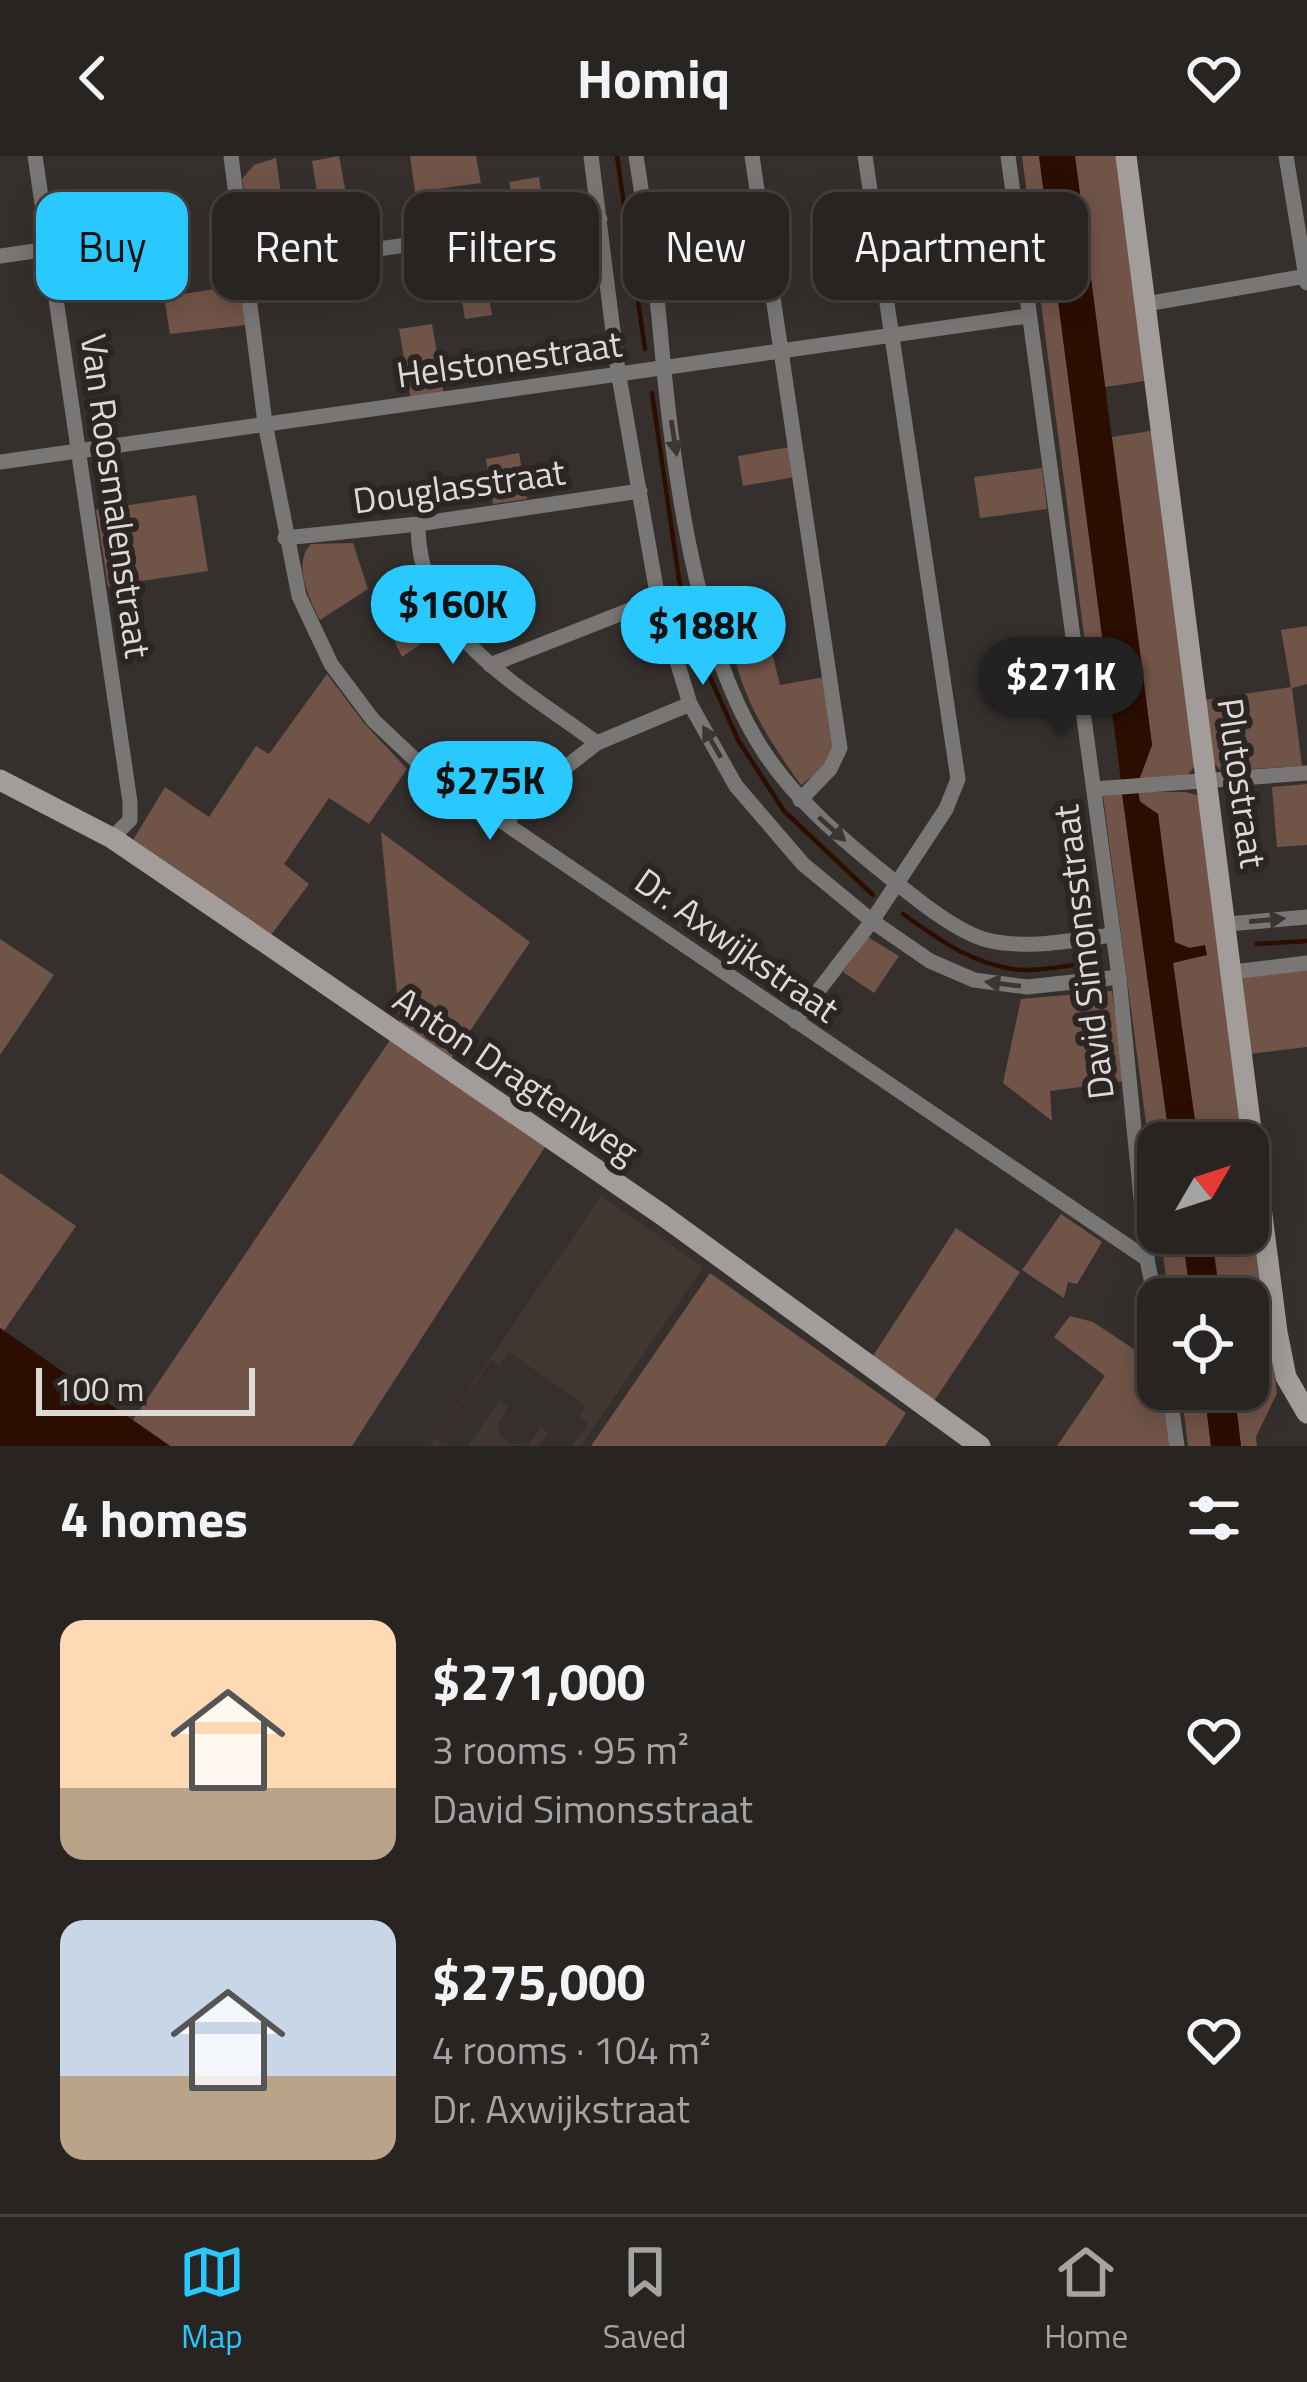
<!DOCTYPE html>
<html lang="en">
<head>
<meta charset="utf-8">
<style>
	:root { --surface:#282422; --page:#302c2a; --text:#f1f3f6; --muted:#a5a4a5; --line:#444140; --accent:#29c8ff }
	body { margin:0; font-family:"Titillium Web",sans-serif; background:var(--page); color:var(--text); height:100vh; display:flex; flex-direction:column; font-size:45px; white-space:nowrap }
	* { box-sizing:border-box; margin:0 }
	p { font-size:39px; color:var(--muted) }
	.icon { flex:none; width:66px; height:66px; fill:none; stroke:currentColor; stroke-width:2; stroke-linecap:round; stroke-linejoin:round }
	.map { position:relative; height:1290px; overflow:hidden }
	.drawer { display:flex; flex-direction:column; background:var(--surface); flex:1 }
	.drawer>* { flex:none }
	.banner { position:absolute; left:36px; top:36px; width:1236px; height:108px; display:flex; gap:24px }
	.needle { width:78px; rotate:51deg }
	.tools { position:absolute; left:1137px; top:966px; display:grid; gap:24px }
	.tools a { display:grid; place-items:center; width:132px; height:132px; border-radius:24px; background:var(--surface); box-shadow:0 6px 30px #0003,0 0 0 3px var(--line); font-size:60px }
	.scale { position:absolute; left:36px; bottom:30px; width:219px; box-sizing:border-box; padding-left:12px; border:6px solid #dcd9d7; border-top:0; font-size:33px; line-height:42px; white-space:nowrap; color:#dcd9d7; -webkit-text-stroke:9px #2b2624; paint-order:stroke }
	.price { position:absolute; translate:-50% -102px; padding:0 27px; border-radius:42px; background:var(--accent); color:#111; font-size:39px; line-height:78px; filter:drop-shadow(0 3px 6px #0008) }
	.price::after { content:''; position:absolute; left:50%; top:72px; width:36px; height:27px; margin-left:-18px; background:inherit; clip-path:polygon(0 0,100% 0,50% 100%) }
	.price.selected { background:#222; color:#fff }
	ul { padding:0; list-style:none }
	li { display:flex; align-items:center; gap:36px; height:300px; padding:0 60px }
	li span { display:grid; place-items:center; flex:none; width:336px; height:240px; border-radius:24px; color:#555 }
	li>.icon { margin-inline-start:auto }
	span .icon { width:144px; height:144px; fill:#fffc; stroke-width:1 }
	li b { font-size:51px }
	h2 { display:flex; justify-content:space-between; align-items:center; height:144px; padding:0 60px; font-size:51px }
	.tag { padding:0 42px; border-radius:24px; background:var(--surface); box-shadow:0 6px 30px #0003,0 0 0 3px var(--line); font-size:42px; line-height:108px }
	.tag.selected { background:var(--accent); color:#111 }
	header { display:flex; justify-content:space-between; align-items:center; height:156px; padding:0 60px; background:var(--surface); font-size:54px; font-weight:700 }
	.tabs { display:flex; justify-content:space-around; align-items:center; height:168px; border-top:3px solid var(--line); background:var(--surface); font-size:33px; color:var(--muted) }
	.tabs a { display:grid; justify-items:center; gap:6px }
	.tabs .selected { color:var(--accent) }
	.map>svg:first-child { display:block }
	.built { fill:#413630 }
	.green { fill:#705447 }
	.water { fill:#2c0e00 }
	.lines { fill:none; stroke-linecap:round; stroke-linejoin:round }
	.stream { stroke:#2c0e00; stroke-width:4.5 }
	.street { stroke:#797775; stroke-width:15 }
	.secondary { stroke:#a29d9b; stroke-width:21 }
	.oneway { fill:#3b3634 }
	.labels { text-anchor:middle; stroke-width:12; stroke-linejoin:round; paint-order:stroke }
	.street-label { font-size:36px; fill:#dcd9d7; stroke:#2b2624 }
</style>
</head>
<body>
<header><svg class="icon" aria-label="back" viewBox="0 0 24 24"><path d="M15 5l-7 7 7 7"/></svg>Homiq<svg class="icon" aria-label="heart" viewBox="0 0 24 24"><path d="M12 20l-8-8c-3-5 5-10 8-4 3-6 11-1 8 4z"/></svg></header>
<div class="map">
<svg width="1307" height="1290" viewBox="0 0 1307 1290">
	<rect width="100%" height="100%" fill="#35302e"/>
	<g class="built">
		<polygon points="601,1040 703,1111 581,1290 572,1290 588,1267 579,1261 586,1250 509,1196 500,1209 491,1204 436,1283 444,1290 430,1290"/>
		<polygon points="500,1244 508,1250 499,1267 499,1278 508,1287 528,1289 541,1271 548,1277 539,1290 468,1290"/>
	</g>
	<g class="green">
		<polygon points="339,0 347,43 319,48 312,5"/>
		<polygon points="410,0 476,0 481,27 415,36"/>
		<polygon points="1022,0 1039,0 1106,507 1088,510"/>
		<polygon points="1075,0 1120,0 1151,224 1105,231"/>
		<polygon points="276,2 283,53 248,60 242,23 254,9"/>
		<polygon points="539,21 546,65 516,69 509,26"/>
		<polygon points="874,90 878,121 829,128 824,97"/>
		<polygon points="481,96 492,159 465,163 454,100"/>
		<polygon points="240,129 246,169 170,178 164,141"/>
		<polygon points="432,168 444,239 411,244 399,173"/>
		<polygon points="1156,274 1197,607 1187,620 1139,624 1152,589 1112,281"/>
		<polygon points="790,291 795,321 743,330 738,300"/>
		<polygon points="519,297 527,343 493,348 486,303"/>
		<polygon points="1042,312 1047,353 980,362 974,321"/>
		<polygon points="196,339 208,415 108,430 96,354"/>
		<path d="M 353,387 L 368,433 L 320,464 C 309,443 292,407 311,388 Z"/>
		<polygon points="434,446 448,469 402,501 387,470"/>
		<polygon points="1307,470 1307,528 1292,532 1302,610 1221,615 1211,604 1204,544 1291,531 1281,474"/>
		<polygon points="1065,484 1072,528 1005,537 999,493"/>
		<path d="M 771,493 L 780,529 L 825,521 L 836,590 L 826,610 L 801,629 C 771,587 746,550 734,499 Z"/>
		<polygon points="327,518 364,567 407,613 369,668 329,642 284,708 309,728 271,779 130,689 165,631 209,661 256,590 269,598"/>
		<polygon points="1307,628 1307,689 1277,691 1272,631"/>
		<polygon points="1138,636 1185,636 1201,640 1246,987 1198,987 1173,806 1207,798 1174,786 1158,658 1140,645"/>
		<polygon points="1122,637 1170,987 1158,987 1158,1058 1103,640"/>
		<polygon points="381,676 530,786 451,903 400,868"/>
		<polygon points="868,781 899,800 874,837 843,816"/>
		<polygon points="0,783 54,819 0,899"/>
		<polygon points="1307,814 1307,891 1250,898 1241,821"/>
		<polygon points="1112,835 1125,925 1050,935 1052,965 1003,927 1021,843"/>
		<polygon points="390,884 545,991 352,1290 170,1290 133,1264"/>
		<polygon points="1248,1005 1277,1237 1256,1281 1257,1290 1241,1290 1234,1233 1248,1233 1248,1206 1252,1200 1248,1194 1248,1143 1221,1143 1211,1077 1248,1077"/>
		<polygon points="0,1017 76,1070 4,1175 0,1172"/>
		<polygon points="1061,1058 1102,1086 1077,1128 1068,1126 1064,1142 1022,1114"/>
		<polygon points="956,1072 1020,1116 934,1245 873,1200"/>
		<polygon points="1160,1077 1182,1077 1191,1143 1169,1143"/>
		<polygon points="710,1117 906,1257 885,1290 591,1290"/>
		<polygon points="1070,1160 1093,1166 1158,1209 1158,1233 1162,1233 1170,1290 1057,1290 1105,1220 1054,1181"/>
		<polygon points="1181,1233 1204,1233 1211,1290 1188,1290"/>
	</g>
	<g class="water">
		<polygon points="1039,0 1075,0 1152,589 1139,624 1121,625"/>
		<polygon points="1138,636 1140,646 1158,658 1175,786 1189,792 1205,789 1207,799 1173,807 1198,987 1170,987 1122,637"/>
		<polygon points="1182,1077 1211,1077 1220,1143 1191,1143"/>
		<polygon points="0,1172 170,1290 0,1290"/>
		<polygon points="1204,1233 1234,1233 1241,1290 1211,1290"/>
	</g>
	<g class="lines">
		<g class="stream">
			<polyline points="617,0 645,193"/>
			<polyline points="652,237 679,423 694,485 738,584 784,655 873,739"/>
			<path d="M 903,758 C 939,784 975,810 1021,814 C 1045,815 1072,808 1096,806"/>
			<polyline points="1257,788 1307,785"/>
		</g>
		<g class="street">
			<polyline points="35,0 130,646 130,664 112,682"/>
			<polyline points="231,0 265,267 299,440 331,508 373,564 425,613 1147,1103"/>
			<polyline points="591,0 618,215 658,443 690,548 736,630 803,708 872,765 930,805 974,824 1027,831 1119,821"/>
			<path d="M 636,0 C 644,54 654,108 659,162 C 671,294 691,488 766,599 C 796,643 834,676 874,709 C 903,732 952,775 987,784 C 1028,794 1072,784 1113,779"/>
			<polyline points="752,0 840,592 830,613 800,644"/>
			<polyline points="1008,0 1119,821 1147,1103 1158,1158"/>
			<polyline points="1286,0 1307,127"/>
			<polyline points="0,100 48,93"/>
			<polyline points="245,111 600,63"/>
			<polyline points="1146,148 1307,120"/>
			<polyline points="0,306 1027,160"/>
			<path d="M 418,368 C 417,478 519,529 597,587"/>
			<polyline points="285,382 418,368 640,335"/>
			<polyline points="490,509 658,443"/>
			<polyline points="1094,633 1307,617"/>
			<polyline points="505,667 534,636 597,587 690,548"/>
			<polyline points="1228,768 1307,761"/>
			<polyline points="1233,816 1307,807"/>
			<polyline points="795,865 872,765 946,653 958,623 865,0"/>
			<polyline points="1169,1233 1177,1290"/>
		</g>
		<g class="secondary">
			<polyline points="1126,0 1277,1176 1286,1221 1307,1257"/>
			<polyline points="0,624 112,682 209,748 661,1058 980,1290"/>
		</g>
	</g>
	<defs><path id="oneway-solid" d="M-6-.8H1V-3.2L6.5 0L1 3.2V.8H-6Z" transform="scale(3)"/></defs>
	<g class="oneway">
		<use href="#oneway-solid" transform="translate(674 282) rotate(81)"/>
		<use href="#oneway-solid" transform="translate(712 586) rotate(-120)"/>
		<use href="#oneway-solid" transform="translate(832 673) rotate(42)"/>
		<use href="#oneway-solid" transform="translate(1267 764) rotate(-5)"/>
		<use href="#oneway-solid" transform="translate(1003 828) rotate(-173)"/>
	</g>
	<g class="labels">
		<g class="street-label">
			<text transform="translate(509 203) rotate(-8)" y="13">Helstonestraat</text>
			<text transform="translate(459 330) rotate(-8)" y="13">Douglasstraat</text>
			<text transform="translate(116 340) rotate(82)" y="13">Van Roosmalenstraat</text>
			<text transform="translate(1242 627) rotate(82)" y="13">Plutostraat</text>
			<text transform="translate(737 789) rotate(35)" y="13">Dr. Axwijkstraat</text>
			<text transform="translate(1083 796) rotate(-97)" y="13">David Simonsstraat</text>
			<text transform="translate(516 919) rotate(34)" y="13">Anton Dragtenweg</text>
		</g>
	</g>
</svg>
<div class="tools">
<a><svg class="needle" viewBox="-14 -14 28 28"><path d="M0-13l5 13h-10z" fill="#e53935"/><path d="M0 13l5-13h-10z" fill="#a5a4a5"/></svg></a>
<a><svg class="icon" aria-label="locate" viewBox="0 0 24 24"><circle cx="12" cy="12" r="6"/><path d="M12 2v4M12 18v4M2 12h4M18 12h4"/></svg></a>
</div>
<div class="scale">100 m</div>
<b class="price" style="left:453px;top:511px">$160K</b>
<b class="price" style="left:703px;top:532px">$188K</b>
<b class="price selected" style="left:1061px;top:583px">$271K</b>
<b class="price" style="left:490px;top:687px">$275K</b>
<div class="banner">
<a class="tag selected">Buy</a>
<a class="tag">Rent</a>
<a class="tag">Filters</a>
<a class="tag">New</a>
<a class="tag">Apartment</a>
</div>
</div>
<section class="drawer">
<h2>4 homes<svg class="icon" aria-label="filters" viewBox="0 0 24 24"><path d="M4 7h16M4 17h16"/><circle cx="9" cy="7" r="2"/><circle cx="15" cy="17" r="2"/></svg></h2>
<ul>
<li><span style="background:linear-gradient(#ffd9b3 70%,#b9a48a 0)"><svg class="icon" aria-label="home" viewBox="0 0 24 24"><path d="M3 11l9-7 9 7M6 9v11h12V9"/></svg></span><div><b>$271,000</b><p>3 rooms · 95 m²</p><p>David Simonsstraat</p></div><svg class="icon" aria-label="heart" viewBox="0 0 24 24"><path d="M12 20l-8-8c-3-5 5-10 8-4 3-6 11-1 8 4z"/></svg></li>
<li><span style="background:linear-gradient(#c9d6e8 65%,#b9a48a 0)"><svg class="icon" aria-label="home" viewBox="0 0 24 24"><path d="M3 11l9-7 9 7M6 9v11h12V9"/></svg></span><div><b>$275,000</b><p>4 rooms · 104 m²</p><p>Dr. Axwijkstraat</p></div><svg class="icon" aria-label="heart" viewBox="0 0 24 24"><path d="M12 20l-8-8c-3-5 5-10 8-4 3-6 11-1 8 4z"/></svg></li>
</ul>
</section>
<nav class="tabs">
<a class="selected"><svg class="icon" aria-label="map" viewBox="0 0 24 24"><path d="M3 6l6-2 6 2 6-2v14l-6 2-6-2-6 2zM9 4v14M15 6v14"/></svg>Map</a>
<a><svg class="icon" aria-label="saved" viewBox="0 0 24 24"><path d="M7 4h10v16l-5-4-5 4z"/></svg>Saved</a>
<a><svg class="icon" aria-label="home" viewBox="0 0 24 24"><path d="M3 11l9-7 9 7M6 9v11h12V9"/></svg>Home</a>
</nav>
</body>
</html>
